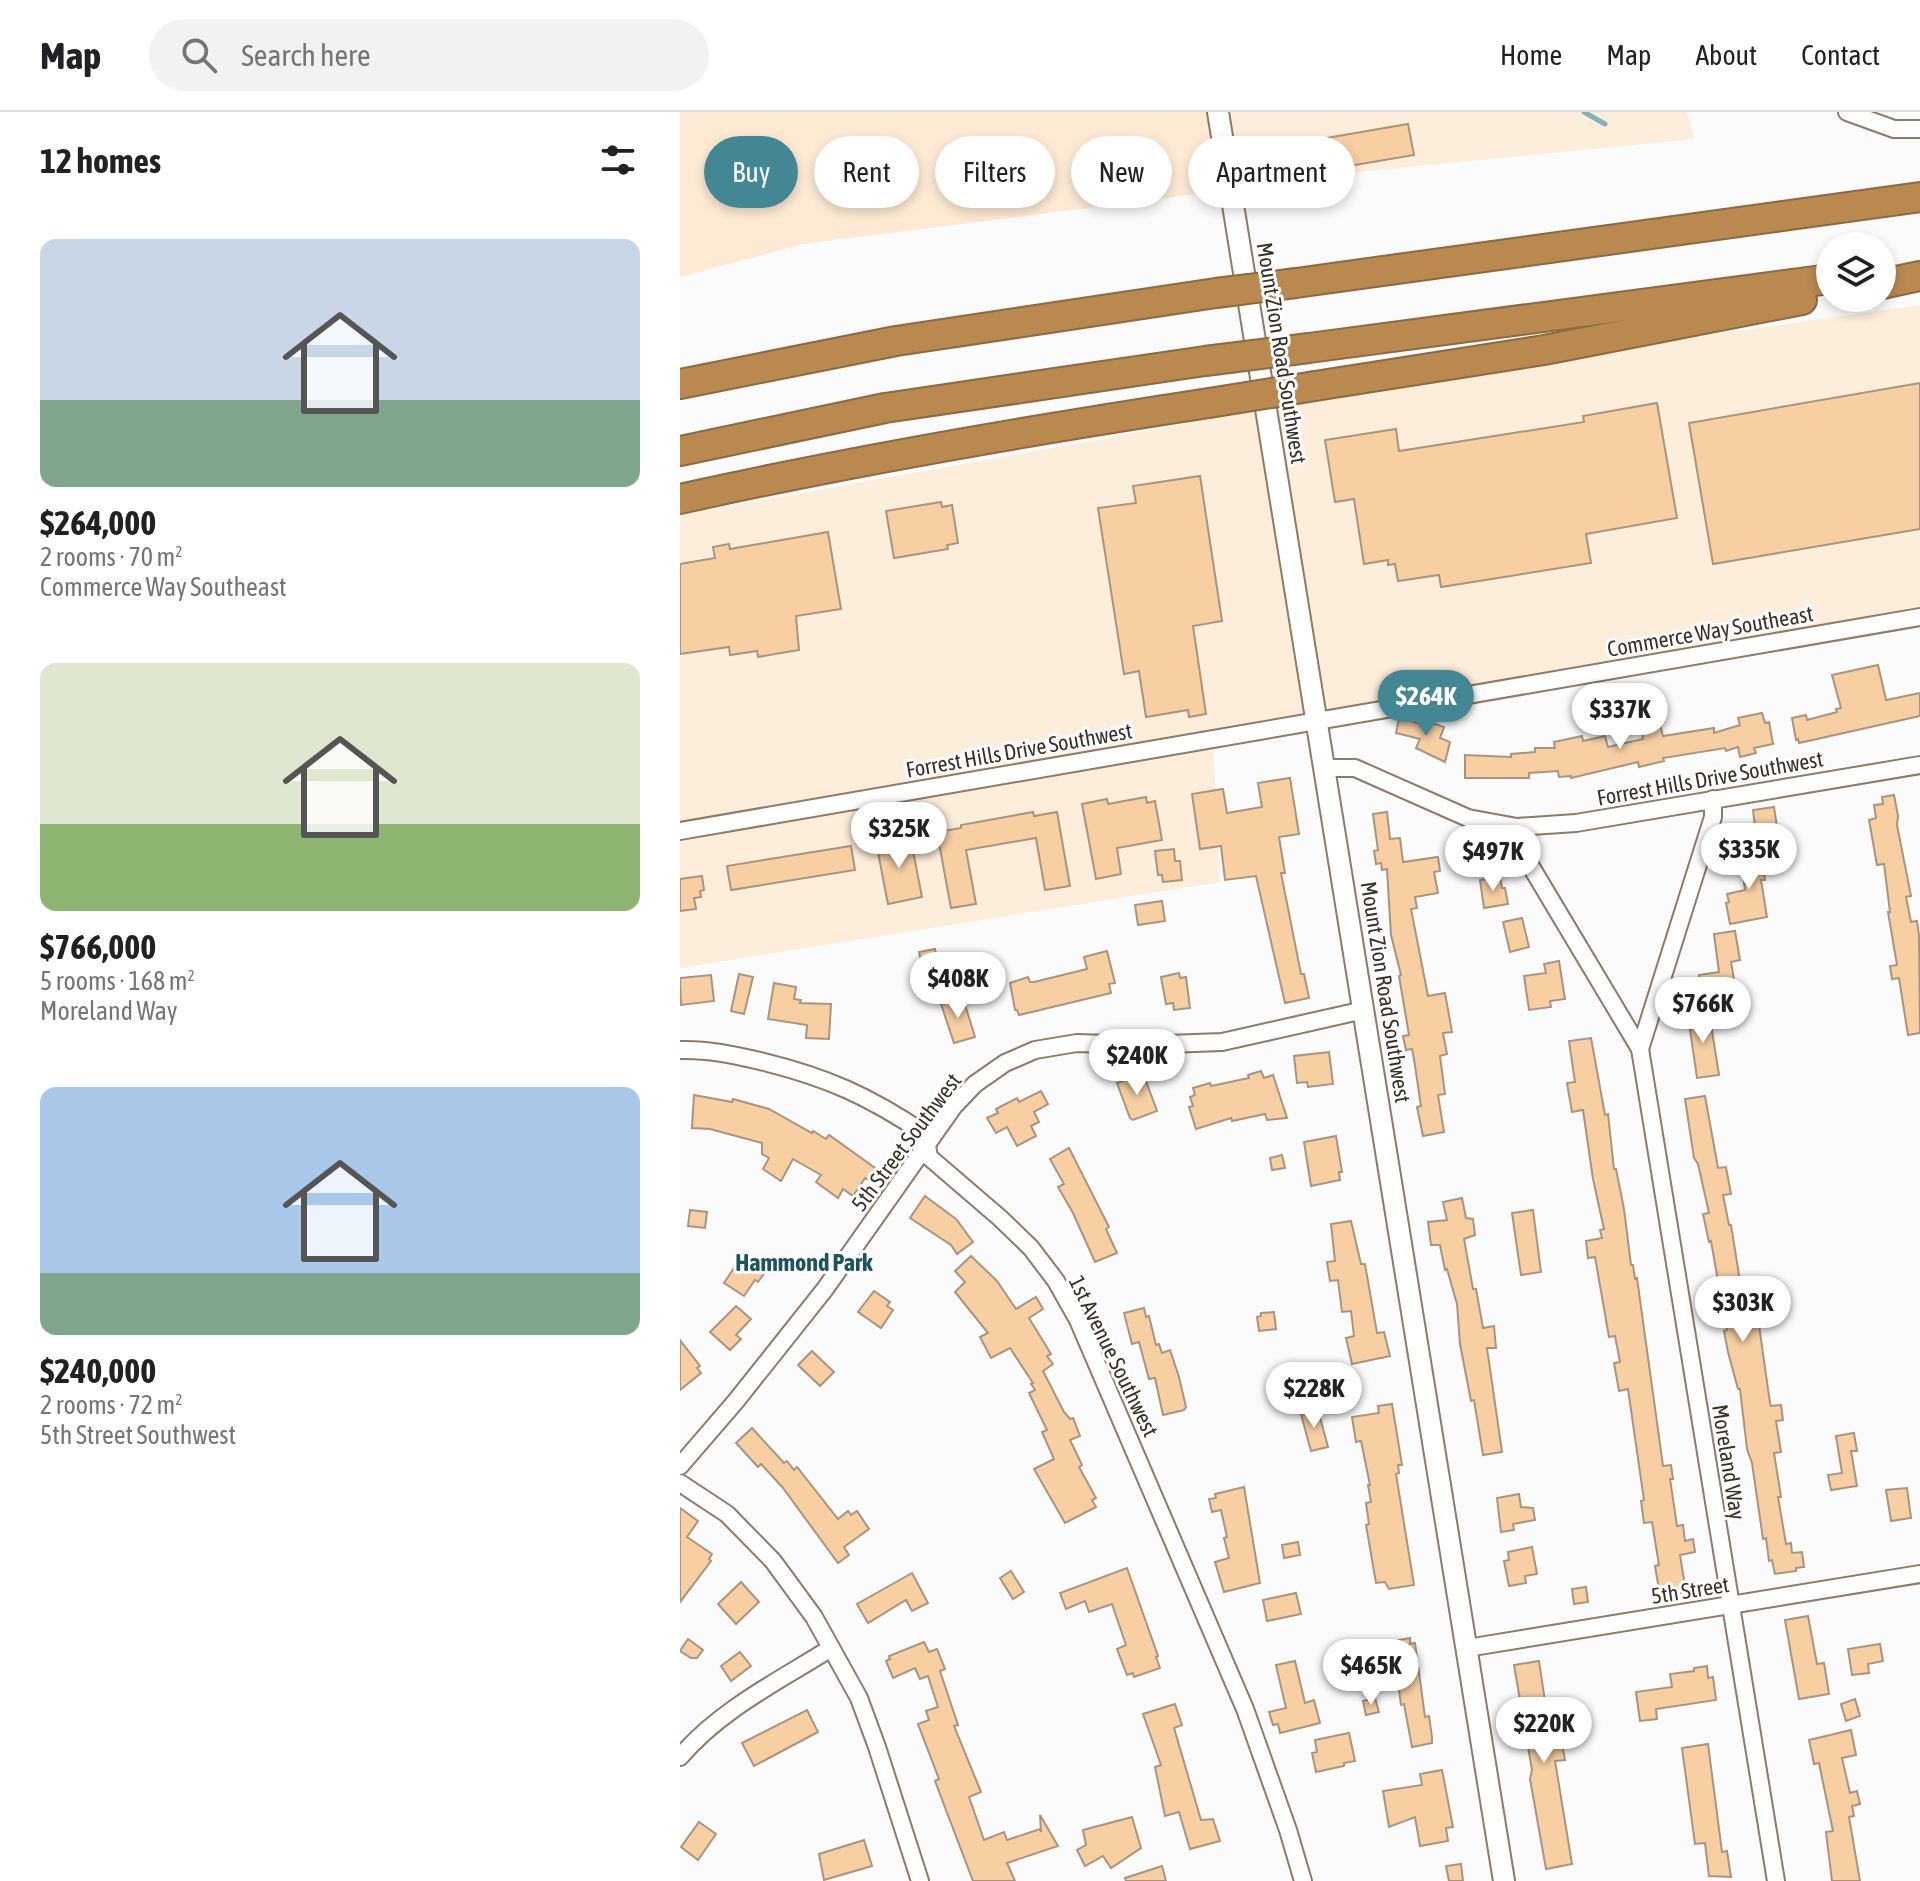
<!DOCTYPE html>
<html lang="en">
<head>
<meta charset="utf-8">
<style>
	:root { --surface:#fff; --page:#f2f2f2; --text:#202124; --muted:#757577; --line:#e0e0e0; --accent:#438795 }
	body { margin:0; font-family:"Asap Condensed",sans-serif; background:var(--page); color:var(--text); height:100vh; display:flex; flex-direction:column; font-size:30px; white-space:nowrap }
	* { box-sizing:border-box; margin:0 }
	p { font-size:26px; color:var(--muted) }
	.icon { flex:none; width:44px; height:44px; fill:none; stroke:currentColor; stroke-width:2; stroke-linecap:round; stroke-linejoin:round }
	.map { position:relative; flex:1; overflow:hidden }
	.drawer { display:flex; flex-direction:column; background:var(--surface); width:680px }
	.drawer>* { flex:none }
	.hud { position:absolute; left:24px; top:24px; width:760px; height:72px; display:flex; gap:16px }
	.fabs { position:absolute; left:1136px; top:120px; display:grid; gap:16px }
	.fabs a { display:grid; place-items:center; width:80px; height:80px; border-radius:50%; background:var(--surface); box-shadow:0 4px 12px #0003; font-size:40px }
	.price { position:absolute; translate:-50% -68px; padding:0 18px; border-radius:28px; background:#fff; color:#222; font-size:26px; line-height:52px; filter:drop-shadow(0 2px 4px #0008) }
	.price::after { content:''; position:absolute; left:50%; top:48px; width:24px; height:18px; margin-left:-12px; background:inherit; clip-path:polygon(0 0,100% 0,50% 100%) }
	.price.current { background:var(--accent); color:#fff }
	ul { padding:0; list-style:none }
	li { display:grid; align-content:center; gap:16px; height:424px; padding:0 40px }
	li span { display:grid; place-items:center; height:248px; border-radius:16px; color:#555 }
	li>.icon { margin-inline-start:auto }
	span .icon { width:144px; height:144px; fill:#fffc; stroke-width:1 }
	li b { font-size:34px }
	h2 { display:flex; justify-content:space-between; align-items:center; height:96px; padding:0 40px; font-size:34px }
	.chip { padding:0 28px; border-radius:36px; background:var(--surface); box-shadow:0 4px 12px #0003; font-size:28px; line-height:72px }
	.chip.current { background:var(--accent); color:#fff }
	header { display:flex; align-items:center; gap:48px; box-sizing:border-box; height:112px; padding:0 40px; background:var(--surface); border-bottom:2px solid var(--line) }
	header strong { font-size:38px }
	nav { display:flex; gap:44px; margin-inline-start:auto; font-size:28px }
	.search { width:560px; height:72px; background:var(--page); display:flex; align-items:center; gap:20px; box-sizing:border-box; padding:0 28px; border-radius:44px; color:var(--muted); font-size:30px }
	main { display:flex; flex:1; min-height:0 }
	.map>svg:first-child { display:block }
	.built { fill:#fdeddb }
	.green { fill:#feead4 }
	.lines { fill:none; stroke-linecap:round; stroke-linejoin:round }
	.stream { stroke:#84b2ba; stroke-width:5 }
	.building { fill:#f7cfa3; stroke:#a9957f; stroke-width:2 }
	.minor-casing { stroke:#8e7a65; stroke-width:20 }
	.tertiary-casing { stroke:#8e7a65; stroke-width:24 }
	.motorway-casing { stroke:#8c6a41; stroke-width:32 }
	.minor { stroke:#fff; stroke-width:16 }
	.tertiary { stroke:#fff; stroke-width:20 }
	.motorway { stroke:#ba894f; stroke-width:28 }
	.motorway-bridge-casing { stroke:#8c6a41; stroke-width:32; stroke-linecap:butt }
	.motorway-bridge { stroke:#ba894f; stroke-width:28 }
	.labels { text-anchor:middle; stroke-width:6; stroke-linejoin:round; paint-order:stroke }
	.street-label { font-size:22px; fill:#383027; stroke:#fff }
	.neighbourhood-label { font-size:24px; font-weight:bold; fill:#1b545f; stroke:#fff }
</style>
</head>
<body>
<header>
<strong>Map</strong>
<div class="search"><svg class="icon" aria-label="search" viewBox="0 0 24 24"><circle cx="10" cy="10" r="6"/><path d="M15 15l6 6"/></svg>Search here</div>
<nav><a>Home</a><a>Map</a><a>About</a><a>Contact</a></nav>
</header>
<main>
<section class="drawer">
<h2>12 homes<svg class="icon" aria-label="filters" viewBox="0 0 24 24"><path d="M4 7h16M4 17h16"/><circle cx="9" cy="7" r="2"/><circle cx="15" cy="17" r="2"/></svg></h2>
<ul>
<li><span style="background:linear-gradient(#c9d6e8 65%,#7fa58c 0)"><svg class="icon" aria-label="home" viewBox="0 0 24 24"><path d="M3 11l9-7 9 7M6 9v11h12V9"/></svg></span><div><b>$264,000</b><p>2 rooms · 70 m²</p><p>Commerce Way Southeast</p></div></li>
<li><span style="background:linear-gradient(#dfe7d0 65%,#8fb573 0)"><svg class="icon" aria-label="home" viewBox="0 0 24 24"><path d="M3 11l9-7 9 7M6 9v11h12V9"/></svg></span><div><b>$766,000</b><p>5 rooms · 168 m²</p><p>Moreland Way</p></div></li>
<li><span style="background:linear-gradient(#a9c7e8 75%,#7fa58c 0)"><svg class="icon" aria-label="home" viewBox="0 0 24 24"><path d="M3 11l9-7 9 7M6 9v11h12V9"/></svg></span><div><b>$240,000</b><p>2 rooms · 72 m²</p><p>5th Street Southwest</p></div></li>
</ul>
</section>
<div class="map">
<svg width="1240" height="1769" viewBox="0 0 1240 1769">
	<rect width="100%" height="100%" fill="#fbfbfb"/>
	<g class="built">
		<polygon points="538,0 1007,0 1014,27 688,59 549,78"/>
		<polygon points="1240,193 1240,510 533,628 540,770 0,856 0,403 882,244"/>
	</g>
	<polygon class="green" points="0,0 538,0 549,78 123,132 0,165"/>
	<g class="lines">
		<polyline class="stream" points="904,0 925,12"/>
	</g>
	<g class="building">
		<polygon points="728,12 734,43 628,61 623,30"/>
		<polygon points="1240,271 1240,417 1033,452 1009,311"/>
		<polygon points="977,291 997,406 906,422 911,451 761,475 759,463 718,469 715,452 708,453 708,448 684,452 674,387 655,390 645,328 716,317 719,339 904,310 903,304"/>
		<polygon points="520,364 542,509 513,514 526,602 509,605 508,598 466,605 459,559 444,562 418,396 456,391 453,374"/>
		<polygon points="261,390 262,395 272,393 278,431 267,433 268,437 214,446 206,399"/>
		<polygon points="148,420 161,497 116,504 119,538 78,545 77,539 50,543 49,535 0,542 0,452 35,446 33,435 49,432 50,437"/>
		<polygon points="1198,553 1206,588 1240,581 1240,604 1119,631 1118,627 1116,628 1112,606 1126,603 1127,608 1157,600 1156,597 1161,596 1152,563"/>
		<polygon points="1082,601 1085,611 1089,610 1093,632 1074,636 1076,641 1060,645 1058,635 1046,639 1045,636 983,646 984,649 959,655 958,650 891,666 891,664 879,665 878,659 849,661 849,666 785,666 785,643 831,645 831,642 855,640 855,636 875,636 874,630 902,624 903,629 925,624 928,635 963,627 961,617 980,613 983,624 1034,616 1034,621 1060,613 1058,606"/>
		<polygon points="719,606 751,615 752,611 764,615 760,626 770,630 765,650 736,636 740,627 716,621"/>
		<polygon points="610,666 619,722 599,725 605,761 601,761 621,862 624,862 629,886 605,891 576,764 545,768 541,734 520,737 512,682 543,677 547,701 582,695 578,671"/>
		<polygon points="1214,683 1218,704 1217,713 1231,784 1226,785 1231,810 1237,809 1239,823 1240,921 1228,923 1219,866 1212,867 1210,854 1217,853 1208,800 1210,800 1204,752 1197,753 1189,708 1196,706 1194,693 1203,692 1202,685"/>
		<polygon points="466,685 467,691 475,689 482,728 437,736 441,762 416,767 402,692 427,687 428,692"/>
		<polygon points="1094,695 1099,728 1077,731 1073,698"/>
		<polygon points="353,700 354,704 377,700 390,774 365,778 356,726 286,738 296,792 271,796 257,720 281,716 281,713"/>
		<polygon points="707,700 710,727 720,726 723,750 758,745 760,759 754,760 758,781 735,785 737,796 731,797 748,884 765,881 772,920 763,921 767,942 760,944 765,982 758,983 764,1020 743,1024 737,995 741,994 734,947 732,937 726,938 723,924 729,923 719,864 721,863 711,823 707,757 702,758 701,751 696,752 694,739 698,738 693,702"/>
		<polygon points="230,724 242,785 208,792 196,730"/>
		<polygon points="171,734 175,758 51,778 47,754"/>
		<polygon points="494,737 495,749 500,749 502,768 483,770 482,763 478,763 475,739"/>
		<polygon points="1081,737 1085,768 1081,768 1087,805 1050,812 1046,791 1049,790 1047,782 1065,778 1060,740"/>
		<polygon points="22,764 24,778 20,779 21,785 14,786 16,797 0,799 0,767"/>
		<polygon points="820,765 822,776 825,776 828,792 804,796 800,768"/>
		<polygon points="482,789 485,809 458,813 455,793"/>
		<polygon points="842,806 849,835 830,840 823,810"/>
		<polygon points="1055,819 1060,848 1051,850 1057,885 1045,887 1046,891 1024,895 1019,863 1039,860 1034,822"/>
		<polygon points="255,837 259,855 243,859 239,840"/>
		<polygon points="427,839 435,871 429,872 431,881 339,903 337,898 335,898 330,871 348,865 350,870 354,870 407,857 404,845"/>
		<polygon points="879,849 885,887 870,889 871,895 849,898 844,864 866,861 864,852"/>
		<polygon points="499,861 500,866 506,865 510,896 494,898 493,891 486,892 481,865"/>
		<polygon points="59,862 73,865 64,902 51,899"/>
		<polygon points="31,863 34,889 1,893 0,866"/>
		<polygon points="94,871 116,875 114,887 121,888 120,891 151,892 149,927 126,926 127,913 88,907"/>
		<polygon points="283,886 295,925 274,931 261,892"/>
		<polygon points="1029,900 1039,963 1017,966 1008,904"/>
		<polygon points="911,926 925,1003 928,1002 934,1057 936,1057 944,1097 951,1153 953,1153 955,1167 957,1166 983,1354 991,1353 993,1367 990,1367 997,1414 1003,1413 1005,1429 1013,1427 1015,1440 1000,1443 1006,1480 980,1484 975,1454 979,1453 972,1410 964,1411 961,1389 964,1388 948,1277 939,1279 934,1251 940,1250 935,1224 929,1225 915,1145 908,1146 906,1129 922,1126 920,1118 924,1117 913,1067 903,998 892,1000 887,971 895,970 889,929"/>
		<polygon points="649,940 653,972 628,975 627,970 617,971 614,944"/>
		<polygon points="581,959 584,966 593,963 607,1006 587,1008 585,1002 552,1009 551,1006 516,1017 509,995 513,994 510,985 515,983 513,976 530,971 531,974 569,966 568,963"/>
		<polygon points="463,961 477,999 453,1008 450,1006 437,971"/>
		<polygon points="361,979 368,992 354,1000 359,1010 351,1014 356,1024 337,1034 327,1015 316,1021 307,1006 318,1001 316,997 337,986 339,990"/>
		<polygon points="14,983 52,990 53,987 89,997 132,1021 133,1019 146,1027 149,1023 198,1058 190,1069 185,1066 173,1084 163,1077 158,1086 136,1070 141,1063 113,1047 101,1069 83,1057 89,1046 82,1042 82,1031 30,1017 12,1016"/>
		<polygon points="1025,984 1038,1056 1046,1055 1051,1082 1043,1083 1049,1113 1051,1113 1064,1194 1076,1192 1090,1291 1091,1294 1101,1293 1103,1308 1096,1309 1101,1340 1094,1341 1101,1385 1098,1385 1106,1432 1111,1431 1112,1441 1122,1440 1124,1455 1116,1456 1116,1459 1095,1462 1092,1448 1089,1449 1086,1426 1083,1427 1072,1351 1067,1337 1060,1277 1058,1277 1048,1240 1044,1219 1047,1218 1043,1186 1041,1186 1031,1129 1029,1130 1023,1102 1029,1101 1018,1052 1014,1046 1005,987"/>
		<polygon points="656,1024 662,1060 659,1060 660,1068 631,1074 624,1030"/>
		<polygon points="389,1036 429,1115 426,1117 437,1141 415,1150 393,1101 378,1075 384,1072 370,1047"/>
		<polygon points="602,1043 605,1056 592,1058 590,1046"/>
		<polygon points="245,1084 276,1107 293,1130 277,1142 271,1133 230,1106"/>
		<polygon points="782,1086 786,1106 793,1107 795,1123 784,1127 793,1177 796,1177 803,1216 814,1214 816,1236 807,1236 822,1340 803,1343 794,1288 791,1289 780,1232 777,1192 767,1157 765,1158 760,1133 751,1133 748,1110 767,1108 763,1090"/>
		<polygon points="10,1098 27,1100 25,1116 8,1114"/>
		<polygon points="853,1098 861,1160 841,1163 832,1101"/>
		<polygon points="671,1109 681,1152 685,1152 697,1221 704,1220 710,1244 672,1252 666,1226 674,1224 671,1199 662,1200 658,1168 650,1169 647,1150 655,1149 651,1112"/>
		<polygon points="64,1141 88,1156 78,1170 75,1168 64,1184 44,1171"/>
		<polygon points="291,1144 317,1169 336,1197 356,1185 363,1197 349,1206 371,1242 367,1244 373,1252 363,1259 384,1300 390,1307 393,1306 400,1324 390,1328 402,1353 399,1355 416,1386 412,1388 416,1395 385,1411 354,1357 374,1347 362,1320 367,1318 349,1281 355,1278 351,1272 353,1271 330,1236 311,1246 300,1225 308,1221 275,1180 285,1170 275,1159"/>
		<polygon points="194,1179 210,1190 207,1194 213,1198 201,1216 178,1200"/>
		<polygon points="56,1194 71,1207 56,1223 61,1227 50,1238 30,1220"/>
		<polygon points="464,1196 466,1205 469,1204 476,1233 479,1232 482,1241 490,1238 499,1265 506,1295 504,1298 483,1303 475,1266 469,1267 459,1230 452,1232 444,1201"/>
		<polygon points="594,1200 596,1217 579,1219 577,1205 581,1204 581,1201"/>
		<polygon points="0,1228 20,1254 17,1256 21,1261 0,1278"/>
		<polygon points="132,1239 154,1260 140,1274 118,1253"/>
		<polygon points="712,1292 722,1353 718,1353 719,1361 716,1362 734,1473 709,1477 705,1470 696,1471 686,1413 689,1412 686,1391 691,1390 688,1373 690,1373 681,1329 676,1330 672,1305 699,1301 698,1294"/>
		<polygon points="638,1298 648,1335 631,1339 621,1302"/>
		<polygon points="72,1316 104,1351 107,1349 114,1358 117,1355 158,1407 168,1399 171,1403 177,1399 189,1417 164,1435 169,1443 158,1451 103,1376 81,1352 78,1355 56,1331"/>
		<polygon points="1174,1321 1177,1339 1171,1339 1177,1374 1151,1378 1148,1363 1162,1361 1156,1324"/>
		<polygon points="564,1375 580,1471 544,1480 535,1450 549,1446 544,1426 547,1425 541,1398 532,1400 529,1387 536,1386 535,1382"/>
		<polygon points="1227,1376 1231,1406 1211,1409 1206,1378"/>
		<polygon points="839,1382 841,1395 853,1396 855,1408 833,1412 834,1418 821,1420 817,1386"/>
		<polygon points="0,1396 18,1409 7,1425 32,1442 29,1447 31,1449 0,1490"/>
		<polygon points="618,1430 620,1443 604,1446 602,1433"/>
		<polygon points="852,1435 857,1462 845,1464 846,1471 829,1474 824,1449 829,1448 828,1440"/>
		<polygon points="447,1456 478,1544 476,1545 480,1556 454,1565 453,1561 447,1563 437,1537 446,1533 432,1492 409,1500 405,1489 386,1497 380,1481"/>
		<polygon points="331,1459 344,1480 333,1487 320,1466"/>
		<polygon points="232,1461 248,1491 232,1499 226,1488 188,1511 177,1492"/>
		<polygon points="61,1470 79,1490 56,1512 38,1492"/>
		<polygon points="906,1475 908,1490 894,1492 892,1477"/>
		<polygon points="616,1481 621,1502 587,1509 583,1488"/>
		<polygon points="1128,1504 1137,1552 1144,1551 1149,1582 1119,1587 1105,1508"/>
		<polygon points="730,1526 730,1532 735,1531 745,1605 749,1604 752,1625 752,1631 732,1635 724,1592 721,1593 715,1549 700,1551 697,1532"/>
		<polygon points="8,1527 23,1538 17,1546 11,1546 0,1539"/>
		<polygon points="244,1530 249,1540 257,1537 265,1557 260,1559 278,1613 274,1614 301,1680 289,1685 304,1728 324,1720 327,1728 360,1717 361,1720 360,1703 378,1734 327,1751 335,1769 293,1769 255,1669 259,1667 238,1612 249,1608 246,1599 258,1595 248,1564 240,1567 235,1556 213,1566 206,1549 210,1547 209,1544"/>
		<polygon points="1200,1532 1203,1549 1188,1552 1189,1561 1172,1563 1168,1537"/>
		<polygon points="60,1540 71,1554 51,1569 41,1554"/>
		<polygon points="615,1549 625,1591 634,1588 640,1611 600,1621 598,1612 593,1613 589,1600 606,1596 596,1553"/>
		<polygon points="859,1549 867,1603 870,1606 877,1604 885,1648 875,1649 892,1752 866,1757 850,1667 852,1658 834,1553"/>
		<polygon points="1027,1554 1028,1566 1033,1565 1036,1588 976,1597 977,1607 960,1609 956,1580 992,1575 990,1562 1014,1559 1014,1556"/>
		<polygon points="695,1586 699,1600 686,1603 683,1589"/>
		<polygon points="1175,1587 1180,1604 1166,1609 1161,1592"/>
		<polygon points="495,1592 502,1613 494,1616 521,1708 533,1707 540,1729 510,1737 499,1700 485,1704 475,1655 481,1653 463,1602"/>
		<polygon points="127,1598 138,1620 74,1654 62,1631"/>
		<polygon points="1171,1618 1176,1643 1162,1646 1170,1681 1177,1679 1180,1692 1172,1694 1174,1704 1169,1705 1180,1769 1152,1769 1146,1720 1153,1719 1139,1651 1134,1652 1129,1628"/>
		<polygon points="669,1621 675,1649 664,1651 664,1654 636,1660 632,1641 637,1640 635,1628"/>
		<polygon points="1028,1632 1042,1740 1047,1739 1051,1765 1029,1764 1025,1731 1015,1732 1002,1636"/>
		<polygon points="762,1658 773,1715 766,1716 768,1729 740,1734 735,1705 709,1715 703,1679 742,1673 740,1662"/>
		<polygon points="452,1705 461,1736 431,1756 423,1744 405,1754 397,1738 406,1733 403,1718"/>
		<polygon points="19,1710 36,1722 18,1748 1,1735"/>
		<polygon points="184,1728 192,1754 144,1768 139,1742"/>
		<polygon points="781,1752 783,1769 769,1769 766,1754"/>
		<polygon points="482,1754 486,1769 446,1769 445,1766"/>
	</g>
	<g class="lines">
		<g class="minor-casing">
			<g id="minor">
				<polyline points="1167,0 1214,17 1240,17"/>
				<polyline points="646,656 675,656 788,706 837,715 896,711 1240,653"/>
				<polyline points="837,715 838,731 844,743 960,937 1096,1769"/>
				<polyline points="0,719 1240,505"/>
				<polyline points="960,937 1033,705 1033,687"/>
				<path d="M 0,938 C 27,937 54,943 80,949 C 146,965 189,984 245,1022 L 249,1045 L 320,1106 L 351,1136 L 376,1169 L 398,1208 L 565,1597 L 608,1718 L 623,1769"/>
				<polyline points="0,1354 56,1289 145,1177 274,994 295,972 325,951 355,938 397,931 460,933 542,930 684,898"/>
				<polyline points="0,1371 47,1402 93,1449 134,1505 179,1586 197,1635 240,1769"/>
				<polyline points="787,1536 1240,1462"/>
				<path d="M 0,1645 C 41,1597 99,1569 151,1536"/>
			</g>
		</g>
		<g class="tertiary-casing">
			<polyline id="tertiary" points="538,0 824,1769"/>
		</g>
		<g class="motorway-casing">
			<g id="motorway">
				<polyline points="616,171 1240,85"/>
				<polyline points="1202,172 1240,164"/>
				<polyline points="629,236 1150,167"/>
				<polyline points="0,272 216,229 536,181"/>
				<polyline points="635,274 864,238 1122,188"/>
				<polyline points="0,339 205,296 525,249"/>
				<path d="M 0,387 C 175,348 352,318 529,291"/>
			</g>
		</g>
		<use href="#minor" class="minor"/>
		<use href="#tertiary" class="tertiary"/>
		<use href="#motorway" class="motorway"/>
		<g class="motorway-bridge-casing">
			<g id="motorway-bridge">
				<polyline points="536,181 616,171"/>
				<polyline points="525,249 629,236"/>
				<polyline points="529,291 635,274"/>
			</g>
		</g>
		<use href="#motorway-bridge" class="motorway-bridge"/>
	</g>
	<g class="labels">
		<g class="street-label">
			<text transform="translate(602 241) rotate(81)" y="8">Mount Zion Road Southwest</text>
			<text transform="translate(1030 519) rotate(-10)" y="8">Commerce Way Southeast</text>
			<text transform="translate(339 638) rotate(-10)" y="8">Forrest Hills Drive Southwest</text>
			<text transform="translate(1030 666) rotate(-10)" y="8">Forrest Hills Drive Southwest</text>
			<text transform="translate(706 880) rotate(81)" y="8">Mount Zion Road Southwest</text>
			<text transform="translate(226 1030) rotate(-53)" y="8">5th Street Southwest</text>
			<text transform="translate(434 1244) rotate(64)" y="8">1st Avenue Southwest</text>
			<text transform="translate(1049 1350) rotate(81)" y="8">Moreland Way</text>
			<text transform="translate(1010 1478) rotate(-9)" y="8">5th Street</text>
		</g>
		<g class="neighbourhood-label">
			<text x="124" y="1159">Hammond Park</text>
		</g>
	</g>
</svg>
<div class="fabs">
<a><svg class="icon" aria-label="layers" viewBox="0 0 24 24"><path d="M12 4l9 5-9 5-9-5zM3 14l9 5 9-5"/></svg></a>
</div>
<b class="price current" style="left:746px;top:626px">$264K</b>
<b class="price" style="left:940px;top:639px">$337K</b>
<b class="price" style="left:219px;top:758px">$325K</b>
<b class="price" style="left:1069px;top:779px">$335K</b>
<b class="price" style="left:813px;top:781px">$497K</b>
<b class="price" style="left:278px;top:908px">$408K</b>
<b class="price" style="left:1023px;top:933px">$766K</b>
<b class="price" style="left:457px;top:985px">$240K</b>
<b class="price" style="left:1063px;top:1232px">$303K</b>
<b class="price" style="left:634px;top:1318px">$228K</b>
<b class="price" style="left:691px;top:1595px">$465K</b>
<b class="price" style="left:864px;top:1653px">$220K</b>
<div class="hud">
<a class="chip current">Buy</a>
<a class="chip">Rent</a>
<a class="chip">Filters</a>
<a class="chip">New</a>
<a class="chip">Apartment</a>
</div>
</div>
</main>
</body>
</html>
